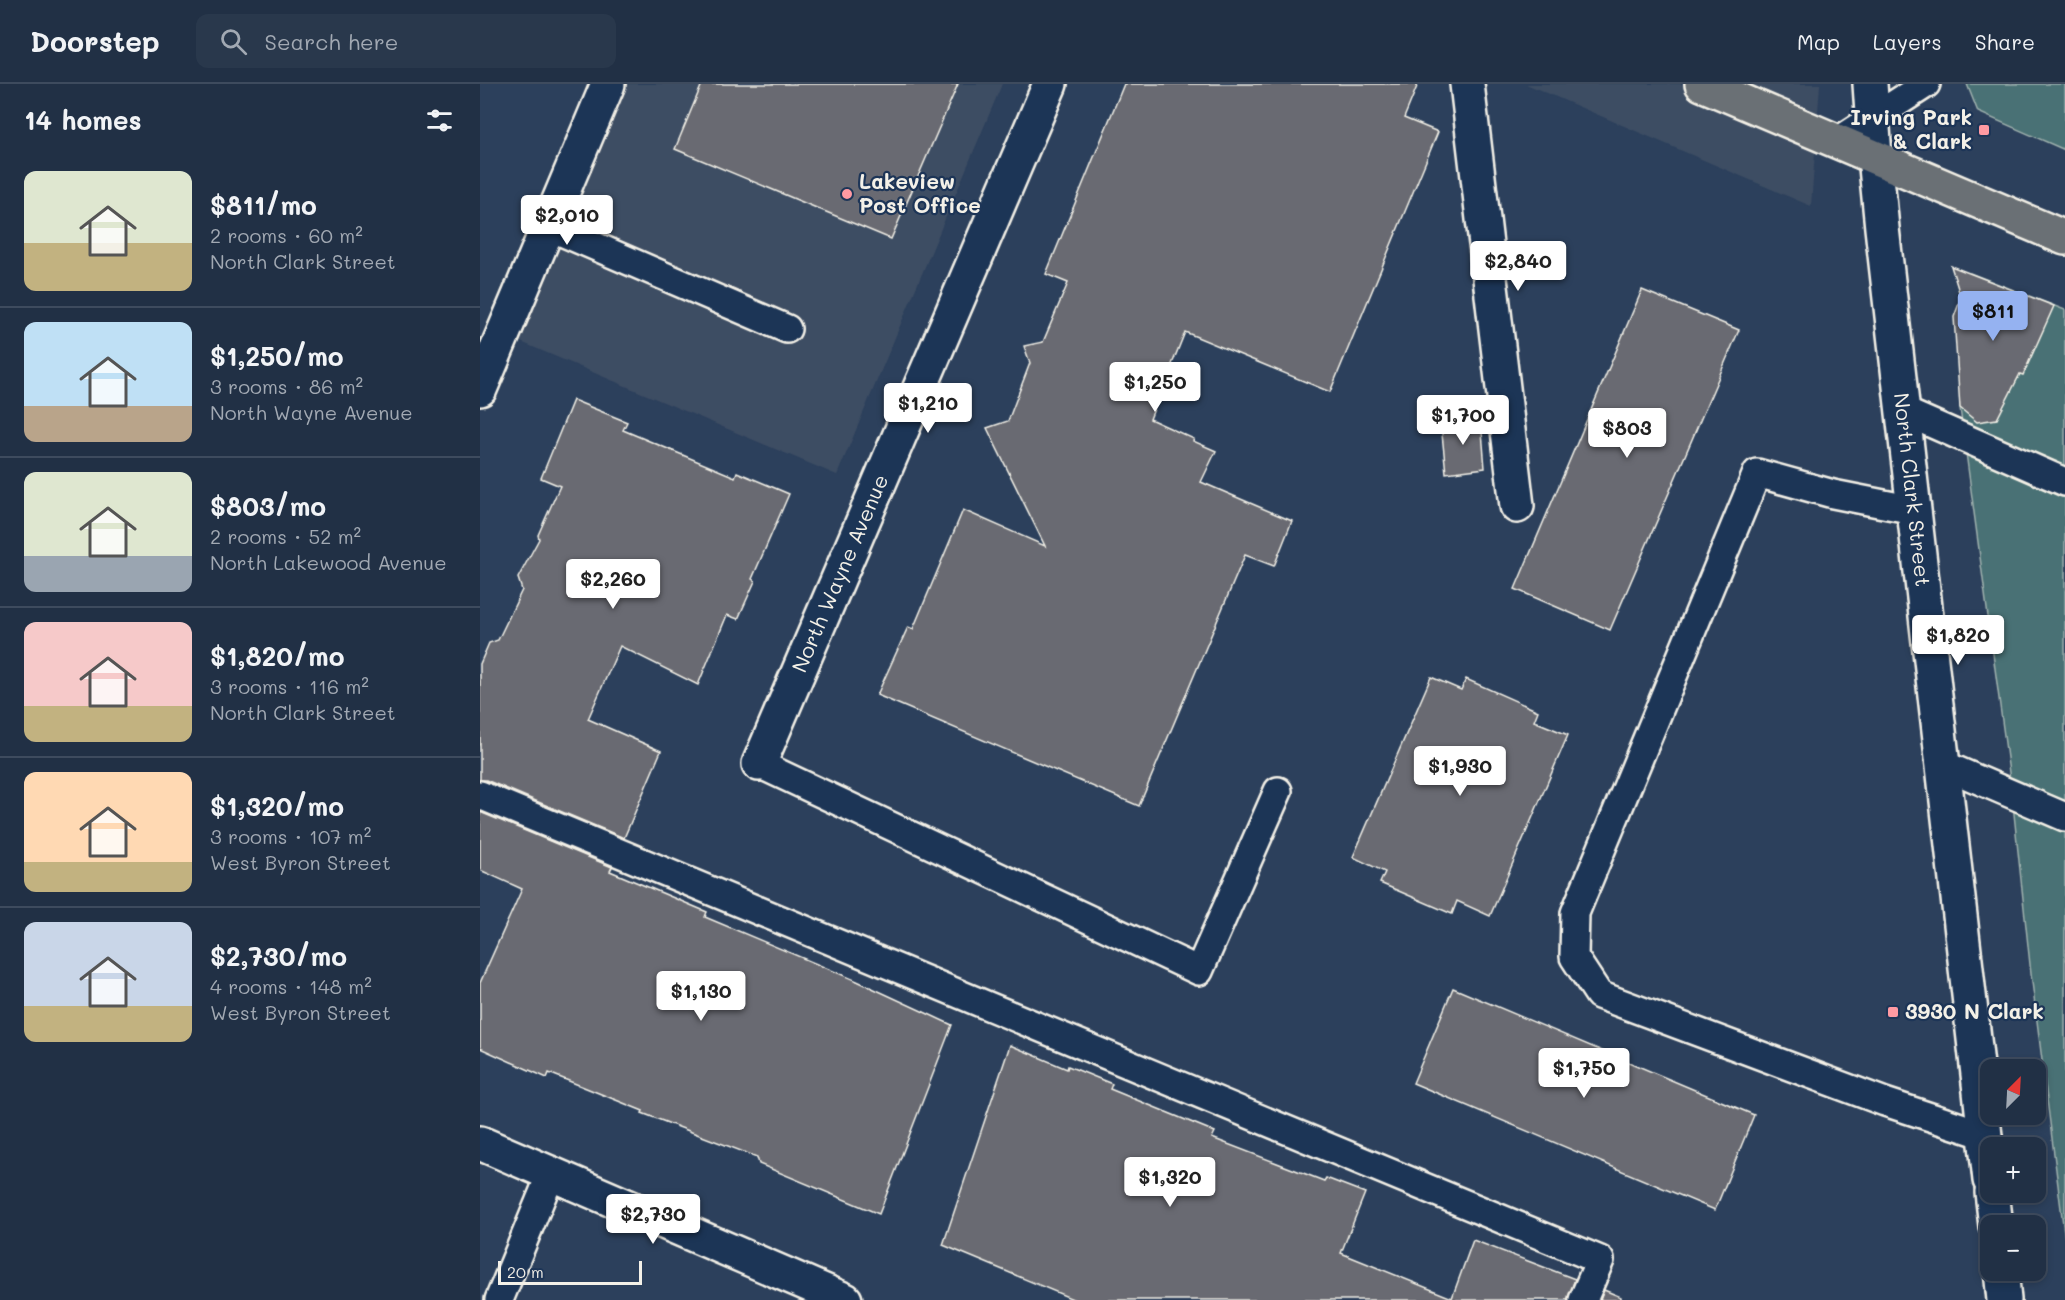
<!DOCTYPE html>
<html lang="en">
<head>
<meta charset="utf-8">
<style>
	:root { --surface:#213045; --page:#29384c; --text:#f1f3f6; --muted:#a2a9b3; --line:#3e4b5e; --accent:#95b2f1 }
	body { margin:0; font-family:Mali,sans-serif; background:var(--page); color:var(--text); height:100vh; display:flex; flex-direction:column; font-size:22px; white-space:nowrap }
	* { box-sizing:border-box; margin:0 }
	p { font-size:20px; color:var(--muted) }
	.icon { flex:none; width:33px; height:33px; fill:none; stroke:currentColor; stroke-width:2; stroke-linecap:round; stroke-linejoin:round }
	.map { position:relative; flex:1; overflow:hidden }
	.side { display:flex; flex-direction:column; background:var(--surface); width:480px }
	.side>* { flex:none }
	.needle { width:39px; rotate:24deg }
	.controls { position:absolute; left:1500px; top:975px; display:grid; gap:12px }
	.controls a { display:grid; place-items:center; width:66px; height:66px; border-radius:12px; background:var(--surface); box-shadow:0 3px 9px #0003,0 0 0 2px var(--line); font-size:30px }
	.scale { position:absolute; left:18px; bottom:15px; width:144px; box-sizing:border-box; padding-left:6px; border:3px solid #f4f1e8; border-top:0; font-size:16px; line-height:21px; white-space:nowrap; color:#f4f1e8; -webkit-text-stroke:4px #1d3557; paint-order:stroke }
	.price { position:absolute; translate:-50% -51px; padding:0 14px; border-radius:6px; background:#fff; color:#222; font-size:20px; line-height:39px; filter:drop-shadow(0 2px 3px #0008) }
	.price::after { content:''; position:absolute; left:50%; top:36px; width:18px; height:14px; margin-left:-9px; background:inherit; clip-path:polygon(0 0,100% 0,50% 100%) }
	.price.current { background:var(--accent); color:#111 }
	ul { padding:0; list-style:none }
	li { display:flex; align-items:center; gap:18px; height:150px; padding:0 24px }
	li+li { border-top:2px solid var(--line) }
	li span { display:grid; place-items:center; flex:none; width:168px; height:120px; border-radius:12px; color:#555 }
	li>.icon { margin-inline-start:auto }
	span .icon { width:72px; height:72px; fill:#fffc; stroke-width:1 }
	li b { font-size:26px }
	h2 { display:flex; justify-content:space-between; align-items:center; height:72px; padding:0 24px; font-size:26px }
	header { display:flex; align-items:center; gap:36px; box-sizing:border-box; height:84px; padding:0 30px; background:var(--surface); border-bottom:2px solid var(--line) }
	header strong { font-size:28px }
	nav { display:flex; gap:33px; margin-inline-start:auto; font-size:21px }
	.search { width:420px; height:54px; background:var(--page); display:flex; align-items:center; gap:15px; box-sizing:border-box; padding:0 21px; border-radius:12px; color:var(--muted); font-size:22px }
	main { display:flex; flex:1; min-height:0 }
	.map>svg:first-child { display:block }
	.built { fill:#3e4d63 }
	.green { fill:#4a7174; stroke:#9fb1ae; stroke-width:1.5 }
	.building { fill:#696b72; stroke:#f4f1e8; stroke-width:1.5 }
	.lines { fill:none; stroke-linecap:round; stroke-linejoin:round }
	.service-casing { stroke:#f4f1e8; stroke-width:32 }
	.minor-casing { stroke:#f4f1e8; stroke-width:38 }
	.tertiary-casing { stroke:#f4f1e8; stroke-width:38 }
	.secondary-casing { stroke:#f4f1e8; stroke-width:38 }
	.primary-casing { stroke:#f4f1e8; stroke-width:38 }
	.service { stroke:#1d3557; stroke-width:27 }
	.minor { stroke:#1d3557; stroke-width:33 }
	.tertiary { stroke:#1d3557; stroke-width:33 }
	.secondary { stroke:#1d3557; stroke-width:33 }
	.primary { stroke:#6a7074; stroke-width:33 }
	.poi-dot { fill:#ff9aa2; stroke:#1d3557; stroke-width:2 }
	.labels { text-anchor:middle; stroke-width:4.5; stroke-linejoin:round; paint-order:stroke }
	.poi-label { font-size:21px; font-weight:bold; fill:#f4f1e8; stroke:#1d3557; text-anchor:start }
	.street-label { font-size:21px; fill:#f4f1e8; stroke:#1d3557 }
</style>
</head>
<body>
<header>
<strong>Doorstep</strong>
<div class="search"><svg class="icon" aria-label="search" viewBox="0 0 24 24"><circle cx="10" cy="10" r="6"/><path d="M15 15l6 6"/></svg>Search here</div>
<nav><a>Map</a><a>Layers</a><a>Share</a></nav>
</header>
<main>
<section class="side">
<h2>14 homes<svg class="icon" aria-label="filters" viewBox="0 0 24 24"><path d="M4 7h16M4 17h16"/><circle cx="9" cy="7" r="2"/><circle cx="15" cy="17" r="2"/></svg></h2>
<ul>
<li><span style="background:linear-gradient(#dfe7d0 60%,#c2b280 0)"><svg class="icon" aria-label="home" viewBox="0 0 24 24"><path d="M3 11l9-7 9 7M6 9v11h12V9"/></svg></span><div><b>$811/mo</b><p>2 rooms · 60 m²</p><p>North Clark Street</p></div></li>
<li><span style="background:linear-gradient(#bfe0f5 70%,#b9a48a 0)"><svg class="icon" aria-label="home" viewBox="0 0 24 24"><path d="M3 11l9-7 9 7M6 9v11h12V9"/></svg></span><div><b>$1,250/mo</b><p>3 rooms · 86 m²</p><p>North Wayne Avenue</p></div></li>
<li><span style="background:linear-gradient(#dfe7d0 70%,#9aa5b1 0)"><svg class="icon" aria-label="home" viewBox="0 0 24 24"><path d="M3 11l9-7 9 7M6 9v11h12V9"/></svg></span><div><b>$803/mo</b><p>2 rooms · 52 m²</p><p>North Lakewood Avenue</p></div></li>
<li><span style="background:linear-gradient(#f6c9c9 70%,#c2b280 0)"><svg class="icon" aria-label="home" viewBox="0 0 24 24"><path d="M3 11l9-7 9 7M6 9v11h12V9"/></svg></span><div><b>$1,820/mo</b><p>3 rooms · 116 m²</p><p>North Clark Street</p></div></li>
<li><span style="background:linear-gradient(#ffd9b3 75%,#c2b280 0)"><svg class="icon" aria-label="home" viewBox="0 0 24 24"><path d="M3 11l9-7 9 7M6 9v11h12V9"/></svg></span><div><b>$1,320/mo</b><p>3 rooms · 107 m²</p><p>West Byron Street</p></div></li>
<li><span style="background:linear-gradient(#c9d6e8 70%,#c2b280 0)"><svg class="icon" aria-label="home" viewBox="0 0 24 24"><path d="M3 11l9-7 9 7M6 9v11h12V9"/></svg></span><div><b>$2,730/mo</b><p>4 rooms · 148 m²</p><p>West Byron Street</p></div></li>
</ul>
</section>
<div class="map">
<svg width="1585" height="1216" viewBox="0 0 1585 1216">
	<rect width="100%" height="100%" fill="#2c405c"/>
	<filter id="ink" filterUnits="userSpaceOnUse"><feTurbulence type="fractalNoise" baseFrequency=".0167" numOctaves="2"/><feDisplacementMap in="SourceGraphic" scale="12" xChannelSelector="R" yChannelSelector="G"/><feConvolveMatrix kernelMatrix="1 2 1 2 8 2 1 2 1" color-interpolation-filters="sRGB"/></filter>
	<g filter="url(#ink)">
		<g class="built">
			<polygon points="142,0 522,0 357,391 34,255"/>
			<polygon points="1046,0 1340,0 1331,122"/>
		</g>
		<g class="green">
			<polygon points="1487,0 1585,0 1585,66 1498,28"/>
			<polygon points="1490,189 1585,226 1585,1156 1551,890 1532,711 1480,324 1482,193"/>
		</g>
		<g class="building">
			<polygon points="222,0 478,0 411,155 195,65"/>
			<polygon points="644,0 938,0 924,34 958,48 850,308 705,248 670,335 714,355 713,357 736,367 721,398 812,437 794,482 765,471 659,722 397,611 428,543 433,545 483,426 565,462 507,344 528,337 550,279 544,262 563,258 588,199 566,190"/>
			<polygon points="1471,182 1574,222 1543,291 1540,290 1517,335 1497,338 1480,324 1474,233 1481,214"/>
			<polygon points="1162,206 1259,246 1130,546 1035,505"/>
			<polygon points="93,316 147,338 143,346 255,393 257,388 309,410 272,495 275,497 258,535 247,531 218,601 140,562 108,635 181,667 144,754 6,696 0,696 0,580 9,559 18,556 42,506 38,494 59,455 58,451 80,402 61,394"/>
			<polygon points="1001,336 1005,384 966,389 961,340"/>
			<polygon points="951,593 981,606 986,595 1058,627 1054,637 1088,651 1010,832 977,817 972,830 900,799 905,788 873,773"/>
			<polygon points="0,728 132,783 130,787 227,828 225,833 377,897 472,941 399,1130 279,1080 277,1073 162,1029 163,1027 69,989 67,994 0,964 0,899 42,805 0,786"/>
			<polygon points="973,904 1274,1031 1235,1126 933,999"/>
			<polygon points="530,961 587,985 588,982 632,1000 630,1005 735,1048 732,1054 844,1097 846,1094 885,1109 861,1169 972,1214 993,1156 1095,1195 1088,1216 595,1216 463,1161"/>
			<polygon points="1124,1206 1141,1213 1141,1216 1120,1216"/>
		</g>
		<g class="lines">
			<g class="service-casing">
				<g id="service">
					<polyline points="1358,57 1446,0"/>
					<polyline points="68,142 307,245"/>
					<polyline points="1423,327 1585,398"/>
					<polyline points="1434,426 1353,410 1277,389 1095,829 1094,873 1119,911 1405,1018 1505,1051"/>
					<polyline points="279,680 719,887 798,707"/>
					<polyline points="1464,681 1585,733"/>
					<polyline points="0,711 1120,1176 1103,1216"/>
					<polyline points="19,1216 71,1090"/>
				</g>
			</g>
			<g class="minor-casing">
				<g id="minor">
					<polyline points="987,0 1037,422"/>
					<path id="s1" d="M 279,680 L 570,0"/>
					<polyline points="0,1059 365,1216"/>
				</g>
			</g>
			<g class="tertiary-casing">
				<polyline id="tertiary" points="0,305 128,0"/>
			</g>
			<g class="secondary-casing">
				<g id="secondary">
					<path id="s2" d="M 1390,0 L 1395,73 L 1402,144 L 1510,1096"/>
					<polyline points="1512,1108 1516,1142"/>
					<polyline points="1521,1186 1524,1216"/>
				</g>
			</g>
			<g class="primary-casing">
				<polyline id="primary" points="1222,0 1585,154"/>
			</g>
			<use href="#service" class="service"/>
			<use href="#minor" class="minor"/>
			<use href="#tertiary" class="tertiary"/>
			<use href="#secondary" class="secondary"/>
			<use href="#primary" class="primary"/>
		</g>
	</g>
	<g class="poi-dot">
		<rect x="1498" y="40" width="12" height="12" rx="3"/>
		<circle cx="367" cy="110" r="6"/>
		<rect x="1407" y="922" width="12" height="12" rx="3"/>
	</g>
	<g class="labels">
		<g class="poi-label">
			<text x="1492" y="41" text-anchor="end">Irving Park<tspan x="1492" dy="24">&amp; Clark</tspan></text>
			<text x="379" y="105">Lakeview<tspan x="379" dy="24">Post Office</tspan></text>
			<text x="1425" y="935">3930 N Clark</text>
		</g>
		<g class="street-label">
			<text dy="7" stroke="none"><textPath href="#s2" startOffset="408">North Clark Street</textPath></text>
			<text dy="7" stroke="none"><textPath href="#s1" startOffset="207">North Wayne Avenue</textPath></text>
		</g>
	</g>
</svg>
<div class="controls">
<a><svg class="needle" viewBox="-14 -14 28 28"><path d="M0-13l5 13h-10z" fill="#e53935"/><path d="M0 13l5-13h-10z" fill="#a2a9b3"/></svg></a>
<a>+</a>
<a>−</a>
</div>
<div class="scale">20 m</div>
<b class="price" style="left:87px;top:162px">$2,010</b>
<b class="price" style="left:1038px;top:208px">$2,840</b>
<b class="price current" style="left:1513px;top:258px">$811</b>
<b class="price" style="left:675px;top:329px">$1,250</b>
<b class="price" style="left:448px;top:350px">$1,210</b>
<b class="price" style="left:983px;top:362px">$1,700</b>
<b class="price" style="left:1147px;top:375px">$803</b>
<b class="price" style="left:133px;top:526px">$2,260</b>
<b class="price" style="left:1478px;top:582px">$1,820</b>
<b class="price" style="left:980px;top:713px">$1,930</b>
<b class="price" style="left:221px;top:938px">$1,130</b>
<b class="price" style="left:1104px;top:1015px">$1,750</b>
<b class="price" style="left:690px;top:1124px">$1,320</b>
<b class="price" style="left:173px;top:1161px">$2,730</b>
</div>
</main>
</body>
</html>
